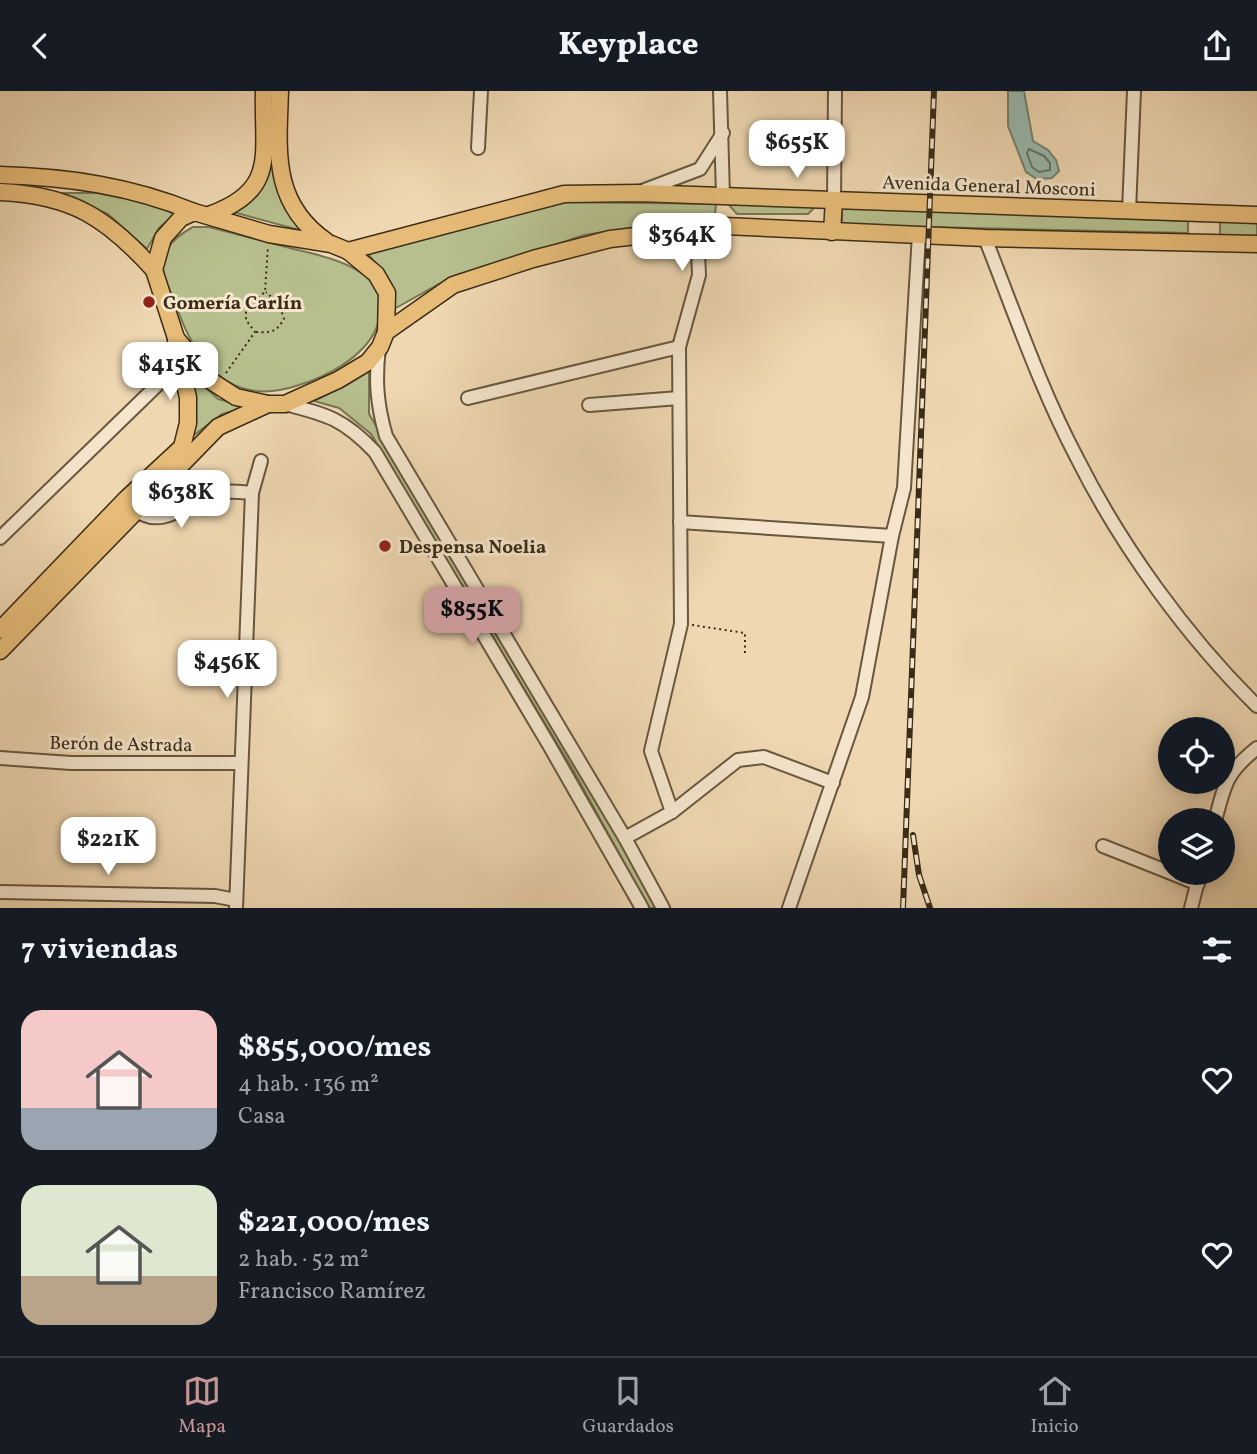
<!DOCTYPE html>
<html lang="es">
<head>
<meta charset="utf-8">
<style>
	:root { --surface:#171b24; --page:#20242c; --text:#f1f3f6; --muted:#9ea1a6; --line:#363941; --accent:#c59692 }
	body { margin:0; font-family:Vollkorn,serif; background:var(--page); color:var(--text); height:100vh; display:flex; flex-direction:column; font-size:26px; white-space:nowrap }
	* { box-sizing:border-box; margin:0 }
	p { font-size:23px; color:var(--muted) }
	.icon { flex:none; width:38px; height:38px; fill:none; stroke:currentColor; stroke-width:2; stroke-linecap:round; stroke-linejoin:round }
	.map { position:relative; height:817px; overflow:hidden }
	.sheet { display:flex; flex-direction:column; background:var(--surface); flex:1 }
	.sheet>* { flex:none }
	.buttons { position:absolute; left:1158px; top:626px; display:grid; gap:14px }
	.buttons a { display:grid; place-items:center; width:77px; height:77px; border-radius:50%; background:var(--surface); box-shadow:0 4px 18px #0003; font-size:35px }
	.price { position:absolute; translate:-50% -60px; padding:0 16px; border-radius:14px; background:#fff; color:#222; font-size:23px; line-height:46px; filter:drop-shadow(0 2px 4px #0008) }
	.price::after { content:''; position:absolute; left:50%; top:42px; width:21px; height:16px; margin-left:-10px; background:inherit; clip-path:polygon(0 0,100% 0,50% 100%) }
	.price.selected { background:var(--accent); color:#111 }
	ul { padding:0; list-style:none }
	li { display:flex; align-items:center; gap:21px; height:175px; padding:0 21px }
	li span { display:grid; place-items:center; flex:none; width:196px; height:140px; border-radius:21px; color:#555 }
	li>.icon { margin-inline-start:auto }
	span .icon { width:84px; height:84px; fill:#fffc; stroke-width:1 }
	li b { font-size:30px }
	h2 { display:flex; justify-content:space-between; align-items:center; height:84px; padding:0 21px; font-size:30px }
	header { display:flex; justify-content:space-between; align-items:center; height:91px; padding:0 21px; background:var(--surface); font-size:32px; font-weight:800 }
	.dock { display:flex; justify-content:space-around; align-items:center; height:98px; border-top:2px solid var(--line); background:var(--surface); font-size:19px; color:var(--muted) }
	.dock a { display:grid; justify-items:center; gap:4px }
	.dock .selected { color:var(--accent) }
	.map>svg:first-child { display:block }
	.green { fill:#b6bf8d; stroke:#787652; stroke-width:2 }
	.water { fill:#99b9ae; stroke:#738172; stroke-width:2 }
	.lines { fill:none; stroke-linecap:round; stroke-linejoin:round }
	.shore { stroke:#6a7262; stroke-width:2 }
	.minor-casing { stroke:#68573e; stroke-width:16 }
	.major-casing { stroke:#3b2c17; stroke-width:19 }
	.path { stroke:#3b2c17; stroke-width:2; stroke-dasharray:2 3.5; stroke-linecap:butt }
	.minor { stroke:#f4e5cc; stroke-width:12 }
	.major { stroke:#e7bc78; stroke-width:16 }
	.rail-casing { stroke:#3b2c17; stroke-width:6 }
	.rail { stroke:#f4e5cc; stroke-width:3.5; stroke-dasharray:10; stroke-linecap:butt }
	.poi-dot { fill:#8f2418; stroke:#f4e5cc; stroke-width:2.5 }
	.labels { text-anchor:middle; stroke-width:6; stroke-linejoin:round; paint-order:stroke }
	.street-label { font-size:19px; fill:#3b2c17; stroke:#f4e5cc }
	.poi-label { font-size:19px; font-weight:bold; fill:#3b2c17; stroke:#f4e5cc; text-anchor:start }
</style>
</head>
<body>
<header><svg class="icon" aria-label="back" viewBox="0 0 24 24"><path d="M15 5l-7 7 7 7"/></svg>Keyplace<svg class="icon" aria-label="share" viewBox="0 0 24 24"><path d="M12 15V3M7 8l5-5 5 5M5 13v7h14v-7"/></svg></header>
<div class="map">
<svg width="1257" height="817" viewBox="0 0 1257 817">
	<rect width="100%" height="100%" fill="#eed7b1"/>
	<filter id="stains"><feTurbulence type="fractalNoise" baseFrequency=".00286" numOctaves="4"/><feColorMatrix values="0 0 0 0 .2 0 0 0 0 .09 0 0 0 0 .02 0 0 0 .5 -.17"/></filter>
	<radialGradient id="worn" r=".72"><stop offset=".6" stop-color="#630" stop-opacity="0"/><stop offset="1" stop-color="#630" stop-opacity=".3"/></radialGradient>
	<g class="green">
		<polygon points="269,0 274,0 275,76 303,140 233,121 258,104 265,74"/>
		<polygon points="62,102 97,102 181,118 159,137 147,158 108,123"/>
		<polygon points="731,110 818,113 808,123 737,123 729,114"/>
		<polygon points="557,111 716,113 715,124 584,144 439,193 394,218 388,187 368,163"/>
		<polygon points="842,117 1188,130 1188,142 842,134"/>
		<polygon points="1220,130 1257,131 1257,148 1220,146"/>
		<path d="M 193,136 L 209,136 C 235,143 260,149 286,156 C 325,166 402,178 376,238 C 363,267 326,286 296,295 C 228,317 194,269 175,211 C 171,201 163,187 163,176 C 162,156 178,144 193,136 Z"/>
		<polygon points="185,277 218,308 249,316 222,323 190,347"/>
		<polygon points="369,277 369,323 579,671 658,817 649,817 572,677 371,343 339,317 314,310 350,292"/>
	</g>
	<polygon class="water" points="1008,0 1024,0 1033,50 1048,59 1056,69 1059,80 1052,87 1037,88 1026,81 1008,35"/>
	<g class="lines">
		<polygon class="shore" points="1029,58 1044,65 1050,72 1050,79 1039,81 1032,76 1027,62"/>
		<g class="minor-casing">
			<g id="minor">
				<polyline points="720,0 723,105"/>
				<polyline points="478,57 481,0"/>
				<polyline points="642,100 700,78 723,42"/>
				<polyline points="834,109 835,0"/>
				<polyline points="1129,120 1134,0"/>
				<path d="M 985,147 C 1014,220 1040,297 1077,367 C 1121,455 1187,546 1257,615"/>
				<path d="M 379,257 C 375,289 377,314 386,345 L 625,747 L 663,817"/>
				<polyline points="468,307 679,256"/>
				<path d="M 285,313 C 328,324 344,328 375,361 L 549,654 L 642,817"/>
				<polyline points="589,314 679,307"/>
				<path d="M 133,416 C 159,442 188,412 213,403 C 225,399 239,401 252,402"/>
				<polyline points="680,431 892,445"/>
				<polyline points="0,447 180,272"/>
				<polyline points="0,667 71,672 241,672"/>
				<polyline points="672,721 651,660 681,533 679,256 699,184 697,140"/>
				<path d="M 1215,730 C 1225,692 1226,682 1257,657"/>
				<polyline points="625,747 672,721 738,669 764,666 833,692"/>
				<polyline points="1103,755 1171,782"/>
				<polyline points="1171,782 1198,793"/>
				<polyline points="0,801 215,805 236,809"/>
				<polyline points="236,817 252,402 261,370"/>
				<polyline points="789,817 862,606 892,445 904,397 919,143"/>
				<polyline points="1191,817 1200,782"/>
			</g>
		</g>
		<g class="major-casing">
			<g id="major">
				<path d="M 280,0 C 278,59 271,112 326,150"/>
				<path d="M 0,84 C 68,86 131,95 194,121"/>
				<path d="M 0,101 C 72,104 107,127 154,179"/>
				<polygon points="194,121 269,143 331,153 348,160 376,183 387,202 386,241 380,256 368,271 338,289 285,313 268,313 236,306 211,290 176,247 154,179 163,147 181,127"/>
				<path d="M 209,124 C 279,99 262,63 264,0"/>
				<polyline points="832,141 834,109"/>
				<polyline points="348,160 564,103 638,102 1257,124"/>
				<polyline points="386,241 453,194 533,168 610,148 725,135 985,147 1257,153"/>
				<polyline points="0,539 126,408 182,356 188,332 188,307 176,250"/>
				<polyline points="0,560 218,336 268,313"/>
			</g>
		</g>
		<g class="path">
			<path d="M 256,241 C 272,242 276,241 284,228 L 279,213 L 266,201"/>
			<polyline points="226,282 255,241 246,229 246,216 265,201 268,155"/>
			<polyline points="692,534 745,542 745,564"/>
		</g>
		<use href="#minor" class="minor"/>
		<use href="#major" class="major"/>
		<g class="rail-casing">
			<g id="rail">
				<polyline points="913,744 919,784 930,817"/>
				<polyline points="903,817 934,0"/>
			</g>
		</g>
		<use href="#rail" class="rail"/>
	</g>
	<g class="poi-dot">
		<circle cx="149" cy="211" r="7"/>
		<circle cx="385" cy="455" r="7"/>
	</g>
	<g class="labels">
		<g class="street-label">
			<text transform="translate(989 94) rotate(2)" y="7">Avenida General Mosconi</text>
			<text transform="translate(121 652) rotate(1)" y="7">Berón de Astrada</text>
		</g>
		<g class="poi-label">
			<text x="163" y="218">Gomería Carlín</text>
			<text x="399" y="462">Despensa Noelia</text>
		</g>
	</g>
	<rect width="100%" height="100%" filter="url(#stains)"/>
	<rect width="100%" height="100%" fill="url(#worn)"/>
</svg>
<div class="buttons">
<a><svg class="icon" aria-label="locate" viewBox="0 0 24 24"><circle cx="12" cy="12" r="6"/><path d="M12 2v4M12 18v4M2 12h4M18 12h4"/></svg></a>
<a><svg class="icon" aria-label="layers" viewBox="0 0 24 24"><path d="M12 4l9 5-9 5-9-5zM3 14l9 5 9-5"/></svg></a>
</div>
<b class="price" style="left:797px;top:89px">$655K</b>
<b class="price" style="left:682px;top:182px">$364K</b>
<b class="price" style="left:170px;top:311px">$415K</b>
<b class="price" style="left:181px;top:439px">$638K</b>
<b class="price selected" style="left:472px;top:556px">$855K</b>
<b class="price" style="left:227px;top:609px">$456K</b>
<b class="price" style="left:108px;top:786px">$221K</b>
</div>
<section class="sheet">
<h2>7 viviendas<svg class="icon" aria-label="filters" viewBox="0 0 24 24"><path d="M4 7h16M4 17h16"/><circle cx="9" cy="7" r="2"/><circle cx="15" cy="17" r="2"/></svg></h2>
<ul>
<li><span style="background:linear-gradient(#f6c9c9 70%,#9aa5b1 0)"><svg class="icon" aria-label="home" viewBox="0 0 24 24"><path d="M3 11l9-7 9 7M6 9v11h12V9"/></svg></span><div><b>$855,000/mes</b><p>4 hab. · 136 m²</p><p>Casa</p></div><svg class="icon" aria-label="heart" viewBox="0 0 24 24"><path d="M12 20l-8-8c-3-5 5-10 8-4 3-6 11-1 8 4z"/></svg></li>
<li><span style="background:linear-gradient(#dfe7d0 65%,#b9a48a 0)"><svg class="icon" aria-label="home" viewBox="0 0 24 24"><path d="M3 11l9-7 9 7M6 9v11h12V9"/></svg></span><div><b>$221,000/mes</b><p>2 hab. · 52 m²</p><p>Francisco Ramírez</p></div><svg class="icon" aria-label="heart" viewBox="0 0 24 24"><path d="M12 20l-8-8c-3-5 5-10 8-4 3-6 11-1 8 4z"/></svg></li>
</ul>
</section>
<nav class="dock">
<a class="selected"><svg class="icon" aria-label="map" viewBox="0 0 24 24"><path d="M3 6l6-2 6 2 6-2v14l-6 2-6-2-6 2zM9 4v14M15 6v14"/></svg>Mapa</a>
<a><svg class="icon" aria-label="saved" viewBox="0 0 24 24"><path d="M7 4h10v16l-5-4-5 4z"/></svg>Guardados</a>
<a><svg class="icon" aria-label="home" viewBox="0 0 24 24"><path d="M3 11l9-7 9 7M6 9v11h12V9"/></svg>Inicio</a>
</nav>
</body>
</html>
